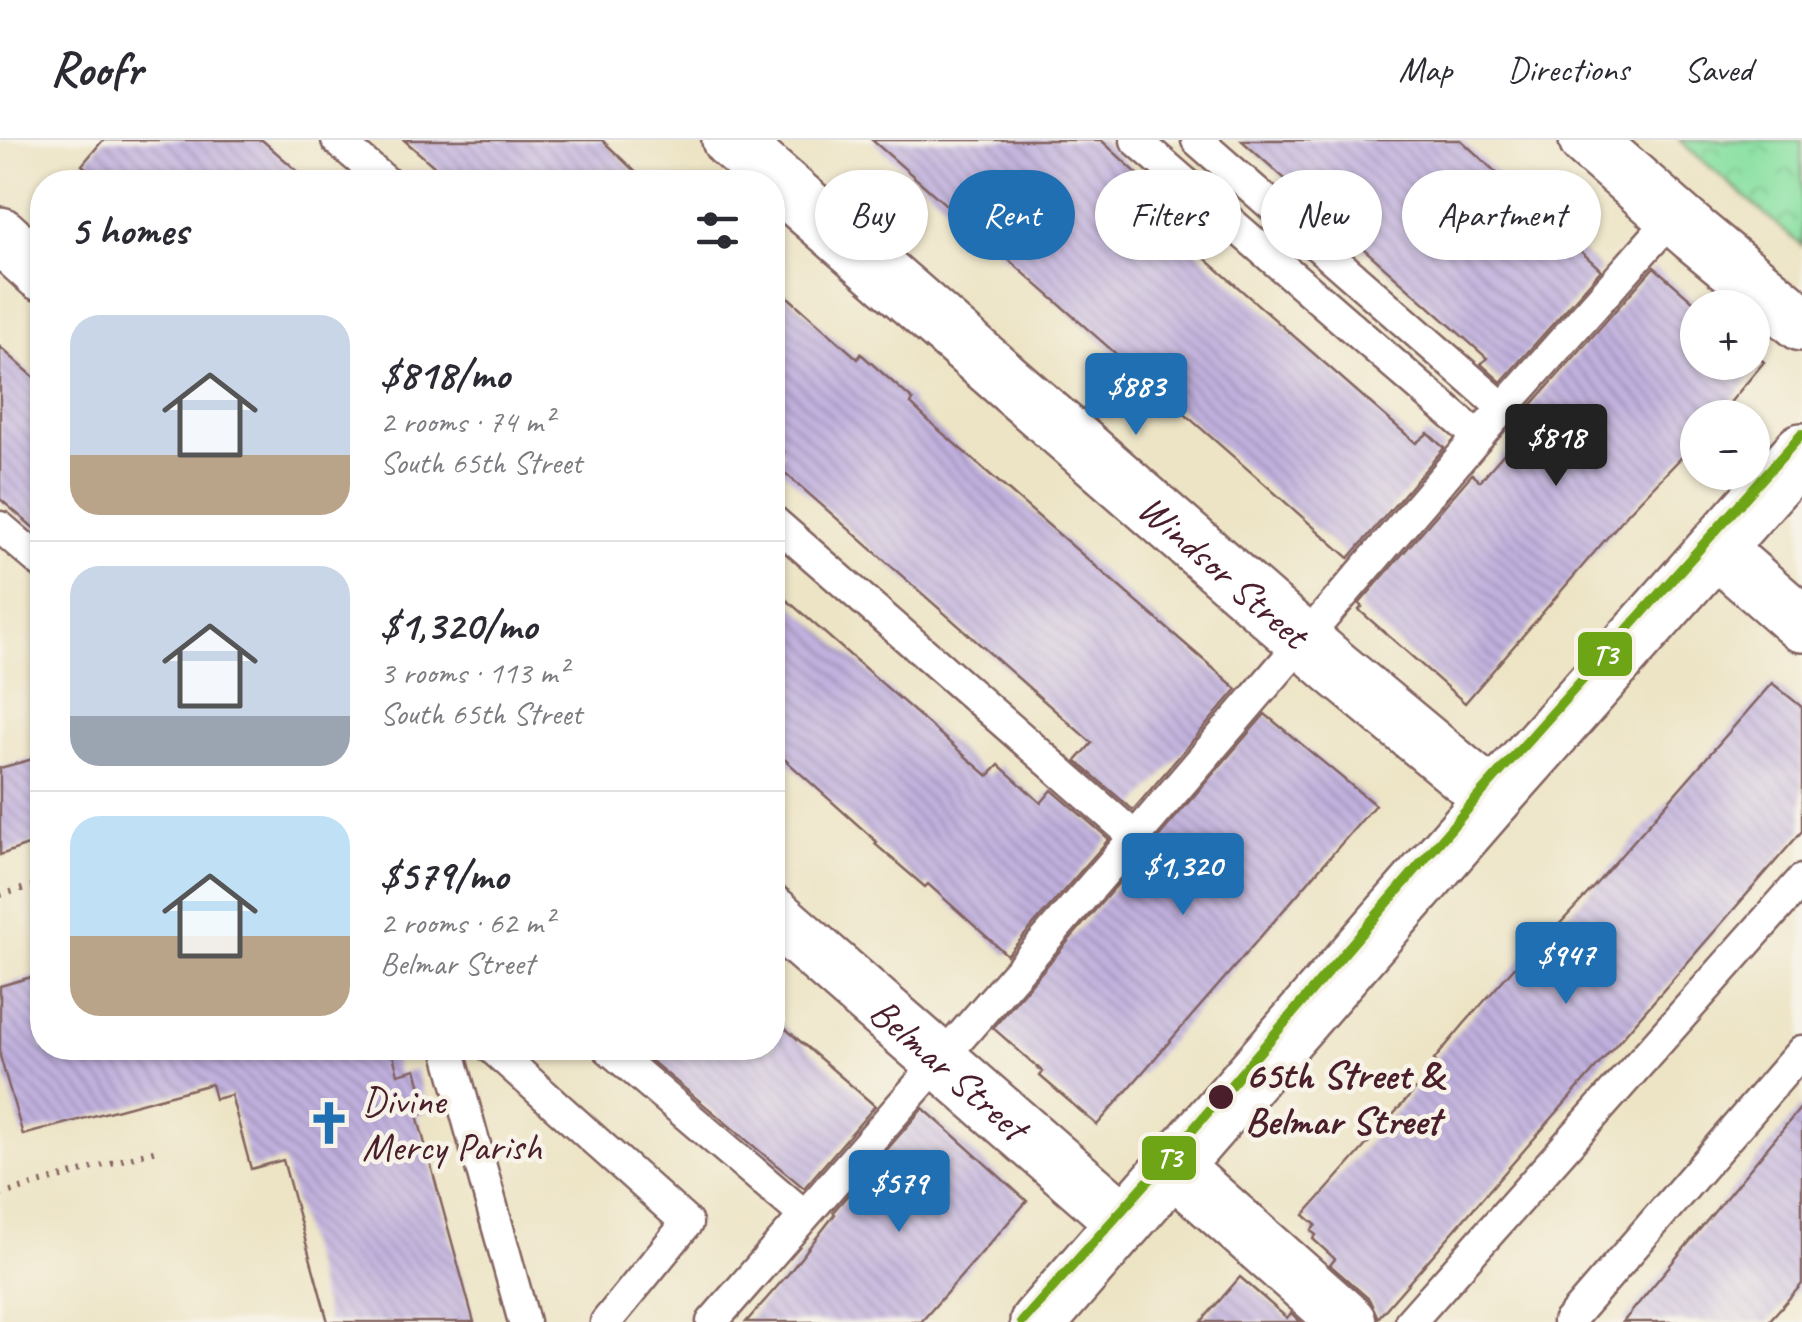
<!DOCTYPE html>
<html lang="en">
<head>
<meta charset="utf-8">
<style>
	:root { --surface:#fff; --page:#f2f2f3; --text:#2b2b33; --muted:#7c7c81; --line:#e1e1e2; --accent:#1f6fb2 }
	body { margin:0; font-family:Caveat,sans-serif; background:var(--page); color:var(--text); height:100vh; display:flex; flex-direction:column; font-size:38px; white-space:nowrap }
	* { box-sizing:border-box; margin:0 }
	p { font-size:32px; color:var(--muted) }
	.icon { flex:none; width:55px; height:55px; fill:none; stroke:currentColor; stroke-width:2; stroke-linecap:round; stroke-linejoin:round }
	.map { position:relative; flex:1; overflow:hidden }
	.sheet { position:absolute; left:30px; top:30px; width:755px; height:890px; display:flex; flex-direction:column; background:var(--surface); border-radius:40px; box-shadow:0 2px 8px #0004 }
	.sheet>* { flex:none }
	.guide { position:absolute; left:815px; top:30px; width:835px; height:90px; display:flex; gap:20px }
	.fabs { position:absolute; left:1680px; top:150px; display:grid; gap:20px }
	.fabs a { display:grid; place-items:center; width:90px; height:90px; border-radius:50%; background:var(--surface); box-shadow:0 2px 8px #0004; font-size:50px }
	.price { position:absolute; translate:-50% -85px; padding:0 22px; border-radius:10px; background:var(--accent); color:#fff; font-size:32px; line-height:65px; filter:drop-shadow(0 2px 5px #0008) }
	.price::after { content:''; position:absolute; left:50%; top:60px; width:30px; height:22px; margin-left:-15px; background:inherit; clip-path:polygon(0 0,100% 0,50% 100%) }
	.price.current { background:#222; color:#fff }
	ul { padding:0; list-style:none }
	li { display:flex; align-items:center; gap:30px; height:250px; padding:0 40px }
	li+li { border-top:2px solid var(--line) }
	li span { display:grid; place-items:center; flex:none; width:280px; height:200px; border-radius:30px; color:#555 }
	li>.icon { margin-inline-start:auto }
	span .icon { width:120px; height:120px; fill:#fffc; stroke-width:1 }
	li b { font-size:42px }
	h2 { display:flex; justify-content:space-between; align-items:center; height:120px; padding:0 40px; font-size:42px }
	.chip { padding:0 35px; border-radius:45px; background:var(--surface); box-shadow:0 2px 8px #0004; font-size:35px; line-height:90px }
	.chip.current { background:var(--accent); color:#fff }
	header { display:flex; align-items:center; gap:60px; box-sizing:border-box; height:140px; padding:0 50px; background:var(--surface); border-bottom:2px solid var(--line) }
	header strong { font-size:48px }
	nav { display:flex; gap:55px; margin-inline-start:auto; font-size:35px }
	.map>svg:first-child { display:block }
	.park { fill:url(#park-crowns); stroke:#6b8068; stroke-width:2.5 }
	.building { fill:url(#building-back-hatch) }
	.lines { fill:none; stroke-linecap:round; stroke-linejoin:round }
	.service-casing { stroke:#836461; stroke-width:35 }
	.minor-casing { stroke:#836461; stroke-width:60 }
	.tertiary-casing { stroke:#836461; stroke-width:60 }
	.path { stroke:#836461; stroke-width:6; stroke-dasharray:2.5 8; stroke-linecap:butt }
	.service { stroke:#fff; stroke-width:30 }
	.minor { stroke:#fff; stroke-width:55 }
	.tertiary { stroke:#fff; stroke-width:55 }
	.tram-1-casing { stroke:#f7f3e8; stroke-width:18 }
	.tram-1 { stroke:#6ea516; stroke-width:10 }
	.stop-dot { fill:#4a1f2b; stroke:#f7f3e8; stroke-width:4 }
	.labels { text-anchor:middle; stroke-width:9; stroke-linejoin:round; paint-order:stroke }
	.street-label { font-size:40px; fill:#4a1f2b; stroke:#f7f3e8 }
	.stop-label { font-size:40px; font-weight:bold; fill:#4a1f2b; stroke:#f7f3e8; text-anchor:start }
	.poi-label { font-size:40px; fill:#4a1f2b; stroke:#f7f3e8; text-anchor:start }
	.line-badge { stroke:#f7f3e8; stroke-width:4 }
	.badge-label { font-size:28px; text-anchor:middle; font-weight:bold; fill:#fff }
</style>
</head>
<body>
<header>
<strong>Roofr</strong>
<nav><a>Map</a><a>Directions</a><a>Saved</a></nav>
</header>
<div class="map">
<svg width="1802" height="1182" viewBox="0 0 1802 1182">
	<defs>
		<pattern id="park-crowns" width="20" height="18" patternUnits="userSpaceOnUse" patternTransform="scale(2.5)"><rect width="20" height="18" fill="#8ce1a4"/><path d="M2 6a3 3 0 1 1 6 0M12 15a3 3 0 1 1 6 0" fill="none" stroke="#7ac18d"/></pattern>
		<pattern id="building-back-hatch" width="6" height="6" patternUnits="userSpaceOnUse" patternTransform="scale(2.5)"><rect width="6" height="6" fill="#c0b0de"/><path d="M-1 5l2 2M0 0l6 6M5-1l2 2" fill="none" stroke="#9e8fb4"/></pattern>
	</defs>
	<rect width="100%" height="100%" fill="#f7f3e8"/>
	<filter id="ink" filterUnits="userSpaceOnUse"><feTurbulence type="fractalNoise" baseFrequency=".01" numOctaves="2"/><feDisplacementMap in="SourceGraphic" scale="20" xChannelSelector="R" yChannelSelector="G"/><feConvolveMatrix kernelMatrix="1 2 1 2 8 2 1 2 1" color-interpolation-filters="sRGB"/></filter>
	<filter id="wash" filterUnits="userSpaceOnUse"><feTurbulence type="fractalNoise" baseFrequency=".0048" numOctaves="4" result="noise"/><feDisplacementMap in="SourceGraphic" scale="40" xChannelSelector="R" yChannelSelector="G"/><feGaussianBlur stdDeviation="2.25" result="paint"/><feColorMatrix in="noise" values="0 0 0 0 0 0 0 0 0 0 0 0 0 0 0 0 0 1.4 0 .05"/><feComposite in="paint" operator="in"/></filter>
	<g filter="url(#wash)">
		<rect width="100%" height="100%" fill="#ede4c5"/>
		<polygon class="park" points="1679,0 1802,0 1802,106"/>
		<g id="blocks">
			<g class="building">
				<polygon points="103,0 262,0 310,42 103,42 82,25"/>
				<polygon points="404,0 602,0 646,42 452,42"/>
				<polygon points="872,0 1101,0 1180,73 1168,86 1416,303 1428,293 1444,308 1349,418"/>
				<polygon points="1241,0 1461,0 1601,130 1501,242 1481,224 1487,218"/>
				<polygon points="1654,127 1701,168 1698,168 1698,222 1752,222 1752,212 1764,222 1717,278 1698,278 1698,300 1629,372 1465,563 1359,470 1362,467 1359,464 1472,334 1480,341 1536,276 1528,269"/>
				<polygon points="772,143 858,219 861,214 913,260 911,264 932,284 1237,549 1133,670 1076,621 1092,603 776,325 784,312 772,303"/>
				<polygon points="0,207 42,244 42,395 0,359"/>
				<polygon points="772,447 988,636 999,625 1041,663 1052,650 1109,699 1007,815 928,744 925,747 875,704 877,702 772,608"/>
				<polygon points="1772,543 1802,567 1802,691 1378,1178 1369,1159 1330,1125 1335,1119 1313,1099 1316,1095 1311,1091 1316,1085 1304,1075 1438,924 1434,920 1464,884 1535,804 1538,807 1582,760"/>
				<polygon points="1265,574 1375,665 1097,985 1040,936 1043,932 993,888"/>
				<polygon points="33,619 42,648 42,700 0,715 0,628"/>
				<polygon points="42,834 42,908 391,908 398,934 416,929 428,972 417,975 474,1182 328,1182 283,1020 251,1029 231,955 215,959 211,944 23,995 0,916 0,846"/>
				<polygon points="772,877 875,966 804,1048 636,908 772,908"/>
				<polygon points="1802,966 1802,1144 1768,1182 1623,1182"/>
				<polygon points="923,968 1027,1061 921,1182 746,1182 789,1133 835,1074 833,1072"/>
				<polygon points="1240,1137 1287,1178 1291,1173 1301,1182 1201,1182"/>
			</g>
		</g>
	</g>
	<g filter="url(#ink)">
		<use href="#blocks" fill-opacity="0" stroke="#836461" stroke-width="2.5"/>
		<g class="lines">
			<g class="service-casing">
				<g id="service">
					<polyline points="337,0 386,42"/>
					<polyline points="1136,0 1478,297"/>
					<polyline points="1197,0 1503,268"/>
					<polyline points="772,380 1135,697"/>
					<polyline points="0,387 42,423"/>
					<polyline points="448,908 524,1182"/>
					<polyline points="492,908 687,1083 606,1182"/>
					<polyline points="608,908 804,1075"/>
					<polyline points="712,1182 1135,697 1503,268 1674,76"/>
					<polyline points="1410,1182 1802,740"/>
					<polyline points="1568,1182 1802,911"/>
				</g>
			</g>
			<g class="minor-casing">
				<g id="minor">
					<path id="s1" d="M 730,0 L 1333,526 L 1493,659"/>
					<polyline points="1587,0 1694,94 1802,183"/>
					<polyline points="0,95 42,133"/>
					<polyline points="1716,409 1802,484"/>
					<path id="s2" d="M 772,774 L 1125,1082"/>
					<polyline points="1174,1028 1348,1182"/>
				</g>
			</g>
			<g class="tertiary-casing">
				<polyline id="tertiary" points="1038,1182 1493,659 1802,311"/>
			</g>
			<g class="path">
				<polyline points="0,755 40,744 42,753"/>
				<polyline points="0,1055 160,1009"/>
			</g>
			<use href="#service" class="service"/>
			<use href="#minor" class="minor"/>
			<use href="#tertiary" class="tertiary"/>
			<g class="tram-1-casing">
				<polyline id="tram-1" points="1022,1182 1166,1021 1483,651 1802,294"/>
			</g>
			<use href="#tram-1" class="tram-1"/>
		</g>
	</g>
	<defs>
		<g id="church-bare" transform="scale(3.45)"><path d="M-1.2-6h2.4v3.5h3.3v2.4h-3.3V6h-2.4V-.1h-3.3v-2.4h3.3Z" fill="#1f6fb2" stroke="#f7f3e8" stroke-width="2.5" paint-order="stroke"/></g>
	</defs>
	<g fill-rule="evenodd">
		<use href="#church-bare" x="329" y="983"/>
	</g>
	<circle class="stop-dot" cx="1221" cy="957" r="14"/>
	<g class="labels">
		<g class="street-label">
			<text dy="14" stroke="none"><textPath href="#s1" startOffset="655">Windsor Street</textPath></text>
			<text dy="14" stroke="none"><textPath href="#s2" startOffset="235">Belmar Street</textPath></text>
		</g>
		<g class="stop-label">
			<text x="1245" y="948">65th Street &amp;<tspan x="1245" dy="46">Belmar Street</tspan></text>
		</g>
		<g class="poi-label">
			<text x="362" y="974">Divine<tspan x="362" dy="46">Mercy Parish</tspan></text>
		</g>
	</g>
	<g class="line-badge">
		<rect x="1576" y="490" width="58" height="48" rx="10" fill="#6ea516"/>
		<rect x="1140" y="994" width="58" height="48" rx="10" fill="#6ea516"/>
	</g>
	<g class="badge-label">
		<text x="1605" y="524">T3</text>
		<text x="1169" y="1027">T3</text>
	</g>
</svg>
<div class="fabs">
<a>+</a>
<a>−</a>
</div>
<b class="price" style="left:1136px;top:298px">$883</b>
<b class="price current" style="left:1556px;top:349px">$818</b>
<b class="price" style="left:1183px;top:778px">$1,320</b>
<b class="price" style="left:1566px;top:867px">$947</b>
<b class="price" style="left:899px;top:1095px">$579</b>
<div class="guide">
<a class="chip">Buy</a>
<a class="chip current">Rent</a>
<a class="chip">Filters</a>
<a class="chip">New</a>
<a class="chip">Apartment</a>
</div>
<section class="sheet">
<h2>5 homes<svg class="icon" aria-label="filters" viewBox="0 0 24 24"><path d="M4 7h16M4 17h16"/><circle cx="9" cy="7" r="2"/><circle cx="15" cy="17" r="2"/></svg></h2>
<ul>
<li><span style="background:linear-gradient(#c9d6e8 70%,#b9a48a 0)"><svg class="icon" aria-label="home" viewBox="0 0 24 24"><path d="M3 11l9-7 9 7M6 9v11h12V9"/></svg></span><div><b>$818/mo</b><p>2 rooms · 74 m²</p><p>South 65th Street</p></div></li>
<li><span style="background:linear-gradient(#c9d6e8 75%,#9aa5b1 0)"><svg class="icon" aria-label="home" viewBox="0 0 24 24"><path d="M3 11l9-7 9 7M6 9v11h12V9"/></svg></span><div><b>$1,320/mo</b><p>3 rooms · 113 m²</p><p>South 65th Street</p></div></li>
<li><span style="background:linear-gradient(#bfe0f5 60%,#b9a48a 0)"><svg class="icon" aria-label="home" viewBox="0 0 24 24"><path d="M3 11l9-7 9 7M6 9v11h12V9"/></svg></span><div><b>$579/mo</b><p>2 rooms · 62 m²</p><p>Belmar Street</p></div></li>
</ul>
</section>
</div>
</body>
</html>
